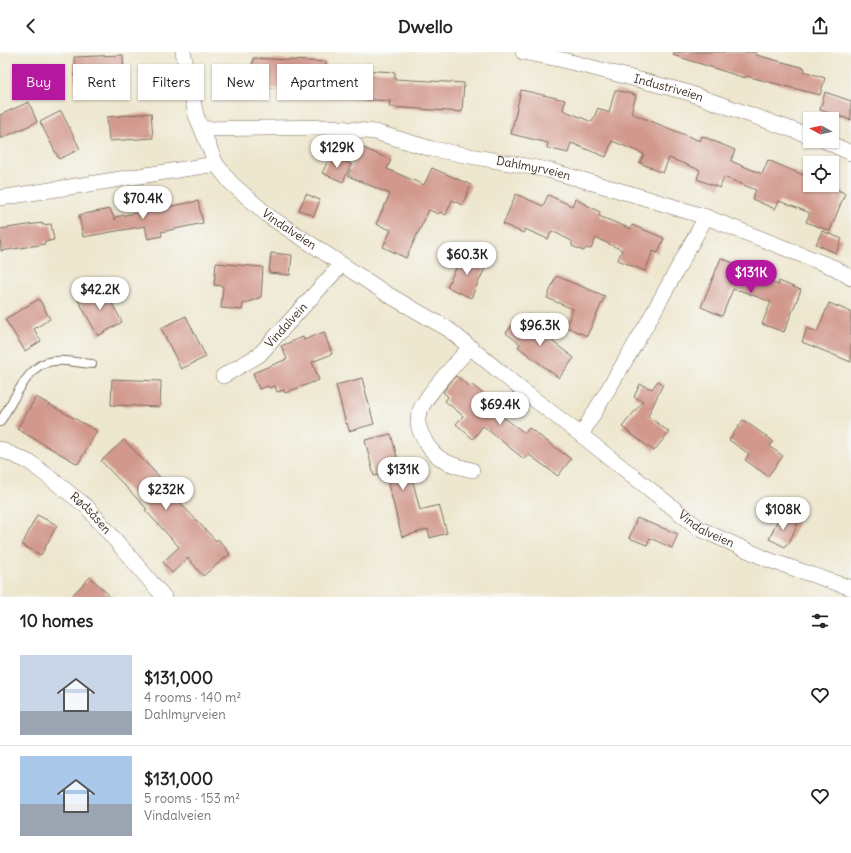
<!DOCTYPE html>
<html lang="en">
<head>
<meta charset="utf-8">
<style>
	:root { --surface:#fff; --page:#f2f2f2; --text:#222; --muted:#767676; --line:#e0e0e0; --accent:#b5179e }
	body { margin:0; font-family:Delius,sans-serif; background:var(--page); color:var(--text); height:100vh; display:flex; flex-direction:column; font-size:15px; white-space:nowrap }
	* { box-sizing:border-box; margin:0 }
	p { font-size:13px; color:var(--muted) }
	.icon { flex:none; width:22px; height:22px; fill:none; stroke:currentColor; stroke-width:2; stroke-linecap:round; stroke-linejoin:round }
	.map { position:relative; height:545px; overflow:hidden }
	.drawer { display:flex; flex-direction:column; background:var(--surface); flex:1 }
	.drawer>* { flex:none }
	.banner { position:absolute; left:12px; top:12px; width:400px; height:36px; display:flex; gap:8px }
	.needle { width:26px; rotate:278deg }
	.tools { position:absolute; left:803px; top:60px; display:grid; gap:8px }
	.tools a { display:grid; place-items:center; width:36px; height:36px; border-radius:0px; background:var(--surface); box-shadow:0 1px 3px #0004; font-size:20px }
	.price { position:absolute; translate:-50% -34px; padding:0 9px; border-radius:14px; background:#fff; color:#222; font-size:13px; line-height:26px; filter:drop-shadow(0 1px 2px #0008) }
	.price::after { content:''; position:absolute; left:50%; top:24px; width:12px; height:9px; margin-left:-6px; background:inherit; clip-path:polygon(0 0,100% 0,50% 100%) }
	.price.on { background:var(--accent); color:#fff }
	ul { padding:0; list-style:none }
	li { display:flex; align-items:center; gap:12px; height:100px; padding:0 20px }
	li+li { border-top:1px solid var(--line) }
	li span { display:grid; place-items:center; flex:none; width:112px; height:80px; border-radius:0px; color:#555 }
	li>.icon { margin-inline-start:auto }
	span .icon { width:48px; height:48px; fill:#fffc; stroke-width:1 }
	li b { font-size:17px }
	h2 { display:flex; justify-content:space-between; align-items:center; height:48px; padding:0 20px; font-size:17px }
	.tag { padding:0 14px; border-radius:0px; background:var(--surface); box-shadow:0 1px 3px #0004; font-size:14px; line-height:36px }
	.tag.on { background:var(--accent); color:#fff }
	header { display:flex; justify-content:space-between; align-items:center; height:52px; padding:0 20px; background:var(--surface); font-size:18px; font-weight:800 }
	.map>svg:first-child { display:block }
	.building { fill:#d2988c }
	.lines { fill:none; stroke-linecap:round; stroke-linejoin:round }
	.service-casing { stroke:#7a6c5c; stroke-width:10 }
	.minor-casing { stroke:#7a6c5c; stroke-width:16 }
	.service { stroke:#fff; stroke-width:8 }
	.minor { stroke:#fff; stroke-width:15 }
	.labels { text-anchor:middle; stroke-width:4; stroke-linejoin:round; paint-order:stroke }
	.street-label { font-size:12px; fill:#3b2a1e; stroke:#f6f6f2 }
</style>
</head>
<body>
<header><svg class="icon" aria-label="back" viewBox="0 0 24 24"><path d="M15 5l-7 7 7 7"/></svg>Dwello<svg class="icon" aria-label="share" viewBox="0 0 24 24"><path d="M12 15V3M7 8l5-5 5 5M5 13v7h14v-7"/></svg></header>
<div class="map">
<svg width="851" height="545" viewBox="0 0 851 545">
	<rect width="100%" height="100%" fill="#f6f6f2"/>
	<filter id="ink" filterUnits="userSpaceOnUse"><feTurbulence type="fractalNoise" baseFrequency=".025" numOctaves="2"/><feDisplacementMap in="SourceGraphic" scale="8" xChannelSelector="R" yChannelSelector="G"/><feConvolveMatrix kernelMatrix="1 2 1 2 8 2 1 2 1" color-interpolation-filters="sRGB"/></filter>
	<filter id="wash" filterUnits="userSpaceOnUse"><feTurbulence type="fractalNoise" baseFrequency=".012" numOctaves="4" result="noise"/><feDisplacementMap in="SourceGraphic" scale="16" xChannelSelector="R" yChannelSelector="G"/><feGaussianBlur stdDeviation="0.9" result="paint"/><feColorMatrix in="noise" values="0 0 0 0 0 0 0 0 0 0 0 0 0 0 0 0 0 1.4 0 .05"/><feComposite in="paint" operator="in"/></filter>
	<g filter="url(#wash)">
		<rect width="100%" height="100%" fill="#eee7cf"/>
		<g id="blocks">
			<g class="building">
				<polygon points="674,0 757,0 756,3 805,16 804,19 825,26 820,43 746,24 745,26 673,3"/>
				<polygon points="123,3 124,28 75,30 74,5"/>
				<polygon points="253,6 326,10 326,16 395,20 395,27 464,31 462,60 389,55 390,49 321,45 321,39 251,35"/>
				<polygon points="521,38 565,48 563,58 592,70 598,56 609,61 615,38 636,43 631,61 700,89 702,84 735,98 731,109 762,122 768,108 810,126 810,133 825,133 845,141 830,179 806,170 810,161 779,149 775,157 752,147 756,138 724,125 720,136 697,127 700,118 669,106 663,121 640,111 644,102 612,89 606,105 571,91 568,101 547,96 548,91 511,82"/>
				<polygon points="825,40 851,49 851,68 820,58"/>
				<polygon points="29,50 37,70 0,87 0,63"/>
				<polygon points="61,59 80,97 59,107 40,70"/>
				<polygon points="151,61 153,86 109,89 107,65"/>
				<polygon points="361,95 391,108 387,117 424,133 432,116 471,133 462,153 452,148 446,163 440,160 438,162 429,158 406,206 383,195 391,178 376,172 390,142 348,124"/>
				<polygon points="331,103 351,112 343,130 322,121"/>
				<polygon points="306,142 320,148 314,164 299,158"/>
				<polygon points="516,142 543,154 548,143 572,154 575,147 600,160 599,164 631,177 632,173 664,186 658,201 653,199 645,219 618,208 622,198 596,186 591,197 587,196 583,199 572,194 572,189 552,179 548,187 525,177 523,181 503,172"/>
				<polygon points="198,149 203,171 161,180 162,184 148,187 145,174 83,185 79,163 110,157 115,168 115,165"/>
				<polygon points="42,171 42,173 51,172 54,188 44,190 45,192 1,199 0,177"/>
				<polygon points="822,179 842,187 836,201 816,192"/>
				<polygon points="271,201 292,203 290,223 269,221"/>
				<polygon points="463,201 487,212 471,246 447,235"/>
				<polygon points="721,206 747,217 746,220 778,233 779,229 801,238 784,280 762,272 771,250 739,238 738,239 733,237 722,264 701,255"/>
				<polygon points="216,211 263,215 261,245 243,252 242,258 221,256 223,234 214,233"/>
				<polygon points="556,224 605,244 587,284 566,275 573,257 547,246"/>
				<polygon points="103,234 122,270 98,284 78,248"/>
				<polygon points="39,247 50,267 34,277 41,289 25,299 5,267"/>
				<polygon points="829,251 851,260 851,310 802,290 807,276 817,280"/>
				<polygon points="186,264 206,305 181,317 161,276"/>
				<polygon points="519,264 574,306 559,326 518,295 520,292 506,281"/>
				<polygon points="324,280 332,302 312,310 319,328 285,341 284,338 277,340 275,334 269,336 268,334 259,337 253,321 287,307 281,294 303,285 304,288"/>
				<polygon points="456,324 469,334 471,332 494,351 492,354 502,362 500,363 525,381 529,376 571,407 558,424 528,402 524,407 483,374 473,387 456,372 463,364 445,349 448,345 443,340"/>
				<polygon points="362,326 374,372 349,379 347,371 346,372 336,333"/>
				<polygon points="112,327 161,329 160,355 111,353"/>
				<polygon points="658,329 663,332 648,364 669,380 654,399 622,375 643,349 634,345 640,332 652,337"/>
				<polygon points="36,345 97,379 78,412 17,377"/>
				<polygon points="743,368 773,389 770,395 783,404 768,424 745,408 749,402 729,388"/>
				<polygon points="391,382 402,424 411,422 420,458 439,453 447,481 430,486 428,477 402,485 387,427 383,428 382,422 374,424 365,388"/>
				<polygon points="124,388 179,445 177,446 185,456 216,489 218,487 230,502 203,524 188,506 172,521 163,510 179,495 145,458 147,457 101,409"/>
				<polygon points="37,463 57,473 41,503 22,493"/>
				<polygon points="780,463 798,471 788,493 786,492 785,495 769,487"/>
				<polygon points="637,466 678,482 672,496 650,486 647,493 629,486"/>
				<polygon points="90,525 111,545 71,545"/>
			</g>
		</g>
	</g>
	<g filter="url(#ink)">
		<use href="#blocks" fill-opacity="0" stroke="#7a6c5c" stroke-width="1"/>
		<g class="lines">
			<g class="service-casing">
				<path id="service" d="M 0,370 C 10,355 27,316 45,311 C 59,306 77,311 92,312"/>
			</g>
			<g class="minor-casing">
				<g id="minor">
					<path id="s1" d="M 183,0 L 196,63 L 216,112 L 231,131 L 270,165 L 387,242 L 448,277 L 522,338 L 581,383 L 700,477 L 769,508 L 851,536"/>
					<path id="s2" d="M 523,0 L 563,8 L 686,40 L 810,84"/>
					<path id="s3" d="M 202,77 L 331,75 L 375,80 L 432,97 L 548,118 L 642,145 L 706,165 L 835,216 L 851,226"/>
					<polyline points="825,89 851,101"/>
					<polyline points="0,146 216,112"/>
					<path d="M 470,295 C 458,310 419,348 418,366 C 417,374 421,381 425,389 C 436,409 451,413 472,418"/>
					<path id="s4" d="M 223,324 L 259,303 L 341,213"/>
					<polyline points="581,383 647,272 706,165"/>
					<path id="s5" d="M 0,397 L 31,411 L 87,455 L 164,545"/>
				</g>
			</g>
			<use href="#service" class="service"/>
			<use href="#minor" class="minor"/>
		</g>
	</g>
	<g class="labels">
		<g class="street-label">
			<text dy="4" stroke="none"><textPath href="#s2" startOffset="150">Industriveien</textPath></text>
			<text dy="4" stroke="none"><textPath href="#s3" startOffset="336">Dahlmyrveien</textPath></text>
			<text dy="4" stroke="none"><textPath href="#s1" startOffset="216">Vindalveien</textPath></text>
			<text dy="4" stroke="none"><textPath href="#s4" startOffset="82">Vindalvein</textPath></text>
			<text dy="4" stroke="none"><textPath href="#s5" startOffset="112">Rødsåsen</textPath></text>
			<text dy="4" stroke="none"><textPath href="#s1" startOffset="731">Vindalveien</textPath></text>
		</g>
	</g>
</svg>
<div class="tools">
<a><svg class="needle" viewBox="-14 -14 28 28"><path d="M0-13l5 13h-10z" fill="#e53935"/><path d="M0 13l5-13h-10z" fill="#767676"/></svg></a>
<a><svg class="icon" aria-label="locate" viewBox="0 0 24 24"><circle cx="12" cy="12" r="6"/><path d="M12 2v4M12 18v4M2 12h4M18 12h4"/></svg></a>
</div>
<b class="price" style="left:337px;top:117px">$129K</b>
<b class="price" style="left:143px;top:168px">$70.4K</b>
<b class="price" style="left:467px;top:224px">$60.3K</b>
<b class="price on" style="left:751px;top:242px">$131K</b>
<b class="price" style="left:100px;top:259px">$42.2K</b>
<b class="price" style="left:540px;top:295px">$96.3K</b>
<b class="price" style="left:500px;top:374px">$69.4K</b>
<b class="price" style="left:403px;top:439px">$131K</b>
<b class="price" style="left:166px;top:459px">$232K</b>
<b class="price" style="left:783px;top:479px">$108K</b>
<div class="banner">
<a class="tag on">Buy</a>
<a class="tag">Rent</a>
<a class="tag">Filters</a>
<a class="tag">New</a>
<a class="tag">Apartment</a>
</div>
</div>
<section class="drawer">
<h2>10 homes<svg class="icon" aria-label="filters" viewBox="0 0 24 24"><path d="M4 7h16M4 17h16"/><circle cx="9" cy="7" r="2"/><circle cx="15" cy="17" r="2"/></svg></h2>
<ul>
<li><span style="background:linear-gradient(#c9d6e8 70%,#9aa5b1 0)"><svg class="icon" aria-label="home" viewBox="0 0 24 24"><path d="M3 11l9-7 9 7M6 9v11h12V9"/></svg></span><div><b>$131,000</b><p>4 rooms · 140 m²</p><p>Dahlmyrveien</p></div><svg class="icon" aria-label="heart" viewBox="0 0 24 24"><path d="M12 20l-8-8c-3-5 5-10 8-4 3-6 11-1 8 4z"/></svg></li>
<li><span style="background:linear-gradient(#a9c7e8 60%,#9aa5b1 0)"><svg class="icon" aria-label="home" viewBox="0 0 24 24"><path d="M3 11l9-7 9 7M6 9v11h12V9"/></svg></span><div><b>$131,000</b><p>5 rooms · 153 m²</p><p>Vindalveien</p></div><svg class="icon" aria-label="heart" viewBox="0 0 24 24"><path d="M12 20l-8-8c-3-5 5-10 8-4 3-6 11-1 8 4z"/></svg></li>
</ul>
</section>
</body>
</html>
